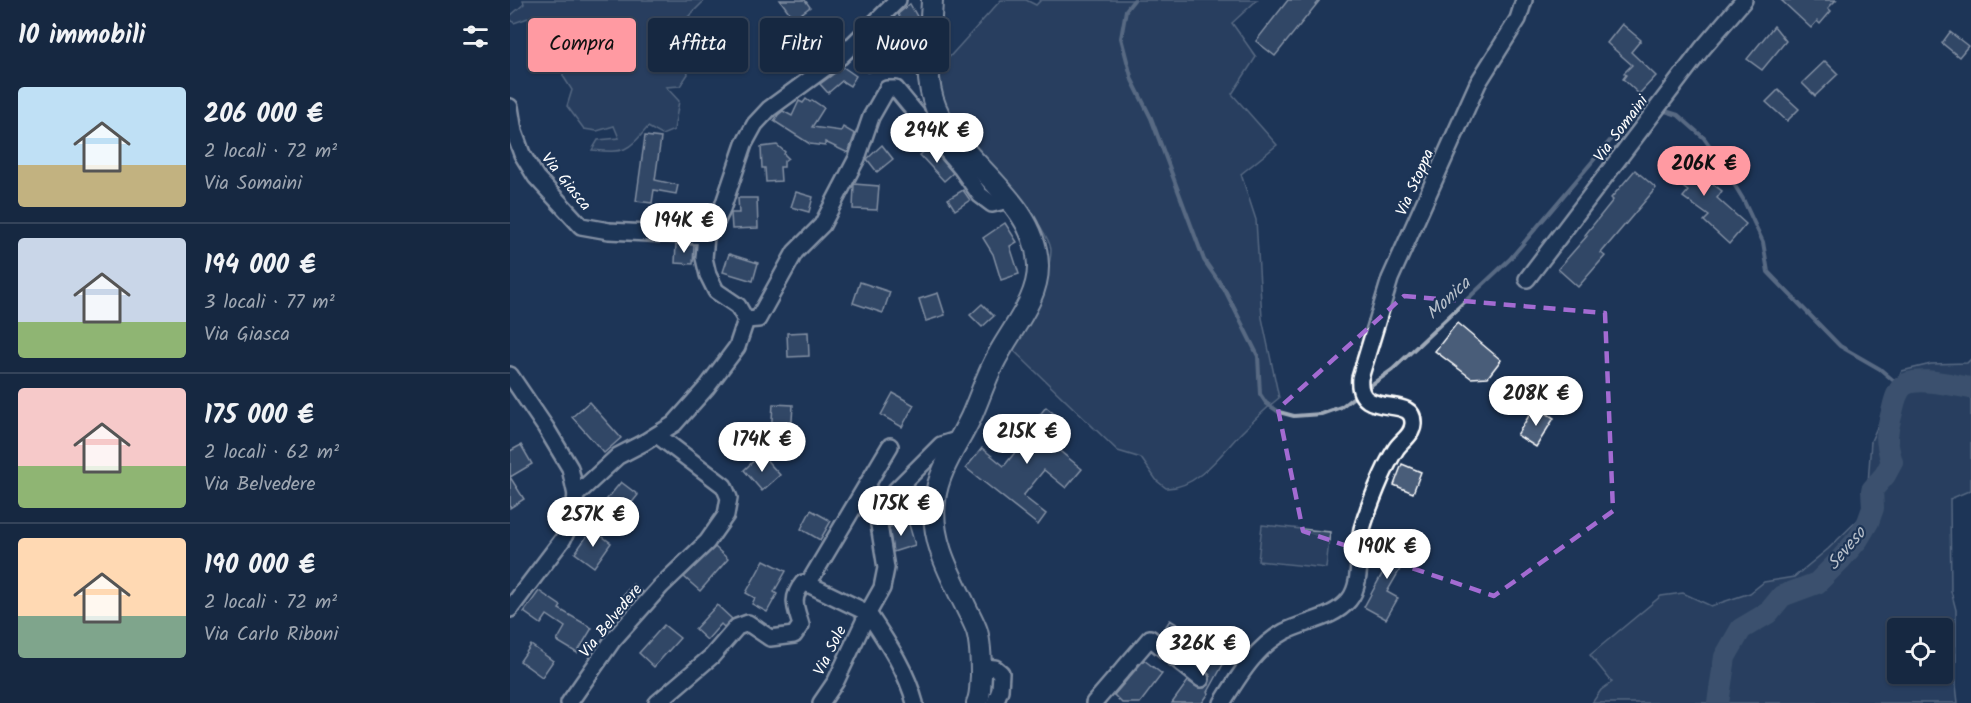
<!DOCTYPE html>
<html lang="it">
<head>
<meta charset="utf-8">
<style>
	:root { --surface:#162841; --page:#1f3048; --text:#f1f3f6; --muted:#9ea6b1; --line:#35445a; --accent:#ff9aa2 }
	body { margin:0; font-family:Kalam,sans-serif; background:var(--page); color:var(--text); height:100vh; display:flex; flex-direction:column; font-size:22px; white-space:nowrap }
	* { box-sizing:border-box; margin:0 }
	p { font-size:20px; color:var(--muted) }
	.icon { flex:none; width:33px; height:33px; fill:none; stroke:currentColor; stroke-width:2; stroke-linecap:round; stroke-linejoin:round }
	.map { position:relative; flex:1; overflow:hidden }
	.sheet { display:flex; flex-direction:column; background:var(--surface); width:510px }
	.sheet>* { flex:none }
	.top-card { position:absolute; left:18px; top:18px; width:570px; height:54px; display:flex; gap:12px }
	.controls { position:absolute; left:1377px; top:618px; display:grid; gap:12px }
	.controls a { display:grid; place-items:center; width:66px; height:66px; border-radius:6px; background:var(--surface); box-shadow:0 2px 4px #0004,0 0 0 2px var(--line); font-size:30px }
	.price { position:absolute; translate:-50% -51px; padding:0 14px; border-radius:21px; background:#fff; color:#222; font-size:20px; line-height:39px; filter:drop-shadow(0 2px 3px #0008) }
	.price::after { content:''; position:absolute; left:50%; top:36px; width:18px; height:14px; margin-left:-9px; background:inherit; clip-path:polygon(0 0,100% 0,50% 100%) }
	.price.active { background:var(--accent); color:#111 }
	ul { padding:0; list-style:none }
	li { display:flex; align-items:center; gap:18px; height:150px; padding:0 18px }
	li+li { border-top:2px solid var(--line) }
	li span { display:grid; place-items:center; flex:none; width:168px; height:120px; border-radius:6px; color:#555 }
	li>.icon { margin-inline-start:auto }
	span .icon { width:72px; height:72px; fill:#fffc; stroke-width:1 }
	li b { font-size:26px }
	h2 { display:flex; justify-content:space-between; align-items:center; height:72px; padding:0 18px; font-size:26px }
	.chip { padding:0 21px; border-radius:6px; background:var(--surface); box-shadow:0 2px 4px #0004,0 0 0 2px var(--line); font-size:21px; line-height:54px }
	.chip.active { background:var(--accent); color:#111 }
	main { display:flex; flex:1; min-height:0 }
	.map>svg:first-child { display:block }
	.green { fill:#364b69; stroke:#9aa5b4; stroke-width:1.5; fill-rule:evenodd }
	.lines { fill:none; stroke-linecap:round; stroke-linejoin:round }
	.stream { stroke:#a0aab8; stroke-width:4 }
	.river { stroke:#617289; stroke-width:22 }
	.building { fill:#4a5d79; stroke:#fff; stroke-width:1.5 }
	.minor-casing { stroke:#fff; stroke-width:20 }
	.major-casing { stroke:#fff; stroke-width:24 }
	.minor { stroke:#1d3557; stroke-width:15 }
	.major { stroke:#1d3557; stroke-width:20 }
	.marked { fill:none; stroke:#a36bd2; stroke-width:4.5; stroke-dasharray:12 8; stroke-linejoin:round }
	.labels { text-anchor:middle; stroke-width:4.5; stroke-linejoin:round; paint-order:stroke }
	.street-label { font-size:16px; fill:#fff; stroke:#1d3557 }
	.water-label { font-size:18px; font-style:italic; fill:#b8c0ca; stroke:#1d3557 }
</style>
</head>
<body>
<main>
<section class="sheet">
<h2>10 immobili<svg class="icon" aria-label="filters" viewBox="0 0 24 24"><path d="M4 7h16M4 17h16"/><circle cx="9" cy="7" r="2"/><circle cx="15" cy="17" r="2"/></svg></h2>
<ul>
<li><span style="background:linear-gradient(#bfe0f5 65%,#c2b280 0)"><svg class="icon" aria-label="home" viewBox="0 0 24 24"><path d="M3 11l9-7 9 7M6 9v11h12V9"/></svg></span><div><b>206 000 €</b><p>2 locali · 72 m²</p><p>Via Somaini</p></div></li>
<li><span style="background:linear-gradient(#c9d6e8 70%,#8fb573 0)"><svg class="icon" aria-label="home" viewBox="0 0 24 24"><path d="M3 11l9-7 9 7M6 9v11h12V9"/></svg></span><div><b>194 000 €</b><p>3 locali · 77 m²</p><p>Via Giasca</p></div></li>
<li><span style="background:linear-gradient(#f6c9c9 65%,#8fb573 0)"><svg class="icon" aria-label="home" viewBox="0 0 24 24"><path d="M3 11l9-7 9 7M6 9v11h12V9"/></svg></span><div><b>175 000 €</b><p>2 locali · 62 m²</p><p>Via Belvedere</p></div></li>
<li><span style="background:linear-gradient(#ffd9b3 65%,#7fa58c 0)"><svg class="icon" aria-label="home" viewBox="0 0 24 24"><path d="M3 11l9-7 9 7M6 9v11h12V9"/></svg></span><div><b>190 000 €</b><p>2 locali · 72 m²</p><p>Via Carlo Riboni</p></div></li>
</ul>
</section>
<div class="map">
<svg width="1461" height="703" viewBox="0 0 1461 703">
	<rect width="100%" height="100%" fill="#1d3557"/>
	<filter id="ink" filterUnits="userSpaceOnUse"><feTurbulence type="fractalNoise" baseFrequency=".0167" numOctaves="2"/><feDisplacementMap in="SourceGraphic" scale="12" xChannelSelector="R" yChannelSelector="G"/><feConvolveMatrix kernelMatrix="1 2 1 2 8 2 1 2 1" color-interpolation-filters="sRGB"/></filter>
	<g filter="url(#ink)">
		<g class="green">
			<path d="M 13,0 L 195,0 L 178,17 L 171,41 L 178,74 L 170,86 L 156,87 L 169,101 L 164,130 L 152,135 L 138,127 C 117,152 115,153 82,150 L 88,140 L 109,138 L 104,126 L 87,131 L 74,129 L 57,106 L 62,90 L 53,76 L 53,59 L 35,21 L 21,17 L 4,23 L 0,19 L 0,16 L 14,4 Z"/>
			<path d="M 491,0 L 516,0 L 526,5 L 531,0 L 747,0 L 722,23 L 746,57 L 722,94 L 767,145 L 731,174 L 746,220 L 752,318 L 769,398 C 755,409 743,421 731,433 C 712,453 687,489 656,488 L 647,481 L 631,458 L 608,451 L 498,345 L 537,271 C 544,248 542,246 530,226 L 444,124 L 430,96 L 425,73 Z"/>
			<path d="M 1461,359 L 1461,490 L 1440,499 L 1441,591 L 1446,610 L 1446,685 L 1448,703 L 1082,703 L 1091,690 L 1102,682 L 1080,655 L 1151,596 L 1173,593 L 1201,606 L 1240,593 L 1254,582 L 1284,577 L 1318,549 L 1356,512 L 1361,441 L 1392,371 L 1421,364 L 1457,363 ZM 1388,628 L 1432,628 L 1432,674 L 1388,674 Z"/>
			<polygon points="752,525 820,532 816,568 748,561"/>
		</g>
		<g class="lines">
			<g class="stream">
				<polyline points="624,0 616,10 611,38 622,80 641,118 694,260 716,292 748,356 750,394 756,403 769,412 784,416 811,414 831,407 848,394"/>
				<polyline points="1152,110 1168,115 1194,138 1208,158 1233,199 1253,242 1258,272 1330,346 1370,369 1391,387"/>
				<polyline points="854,390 882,370 1000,259 1120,117 1131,110 1142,107"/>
			</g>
			<path class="river" d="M 1208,703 L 1215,657 L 1231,629 L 1258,613 L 1272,596 L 1307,583 L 1330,560 L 1348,539 L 1358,522 L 1363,508 L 1362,490 L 1375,475 L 1382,462 C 1375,439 1376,434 1382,412 C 1384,404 1386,392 1393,386 C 1406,375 1445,386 1461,388"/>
		</g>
		<g class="building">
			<polygon points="270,0 295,0 300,7 284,19"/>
			<polygon points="778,0 810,0 765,56 746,41"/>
			<polygon points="1271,0 1326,0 1318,8 1321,11 1310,24 1307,21 1301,28"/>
			<polygon points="400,4 409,20 408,25 367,47 382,44 385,61 379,62 380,67 358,72 354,49 363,48 362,45 391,20 388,14"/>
			<polygon points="1112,24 1131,40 1121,52 1146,76 1129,94 1113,79 1116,75 1114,73 1122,65 1097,43"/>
			<polygon points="1264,26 1276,41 1252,70 1237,59"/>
			<polygon points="1440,32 1458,46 1449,57 1432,43"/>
			<polygon points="1315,61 1328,74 1305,96 1292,83"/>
			<polygon points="333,67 346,76 340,86 332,81 318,93 310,84"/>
			<polygon points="1268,90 1289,109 1277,121 1256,102"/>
			<polygon points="296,99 300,102 302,100 314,108 302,127 331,131 333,127 345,134 338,153 315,142 315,146 300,144 264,121 268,115 273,111 282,116 289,101 293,103"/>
			<polygon points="135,136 151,138 145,180 168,185 166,194 144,190 142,203 126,201"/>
			<polygon points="267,145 275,152 274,154 278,158 274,161 274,167 270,167 271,181 256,182 255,168 252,168 251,147"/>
			<polygon points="372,145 383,159 367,172 357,159"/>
			<polygon points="420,146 443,173 434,181 410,155"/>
			<polygon points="1168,151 1190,168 1187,172 1212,191 1207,198 1236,224 1219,244 1194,221 1199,216 1173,197 1178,191 1152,171"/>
			<polygon points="1125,170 1146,188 1091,253 1095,256 1068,287 1048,269 1077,236 1075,235 1103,200 1101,198"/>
			<polygon points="344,184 369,186 367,210 343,209"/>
			<polygon points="453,190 460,200 445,210 438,199"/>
			<polygon points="286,192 303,197 299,212 281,207"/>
			<polygon points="228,198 247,198 248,228 222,229 221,213 229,213"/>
			<polygon points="495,223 507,242 500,246 509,274 491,280 483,254 473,238"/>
			<polygon points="166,244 184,245 183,264 165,263"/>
			<polygon points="219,254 248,263 243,281 213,272"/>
			<polygon points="350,282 380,292 373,313 343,303"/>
			<polygon points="428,293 435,315 416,321 409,299"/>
			<polygon points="472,304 484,316 472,327 460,315"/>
			<polygon points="947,323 991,360 978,377 961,378 925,351"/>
			<polygon points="298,332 299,356 278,357 277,333"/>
			<polygon points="383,393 404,405 392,427 371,415"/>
			<polygon points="79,402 111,438 94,453 62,417"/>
			<polygon points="263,404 283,405 281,436 261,435"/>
			<polygon points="1025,406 1044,418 1026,447 1007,435"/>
			<polygon points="536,407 555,423 540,443 572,469 556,488 534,470 513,496 536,514 528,525 456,468 472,448 494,466 511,445 508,442"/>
			<polygon points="11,445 22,464 0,477 14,499 0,508 0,451"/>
			<polygon points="251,454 270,475 252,491 234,470"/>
			<polygon points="892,464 911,472 903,493 884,485"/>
			<polygon points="111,482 128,495 105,524 88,510"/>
			<polygon points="301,510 321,521 310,540 291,529"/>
			<polygon points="398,521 405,545 383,552 379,527"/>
			<polygon points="82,529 101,543 84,567 65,553"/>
			<polygon points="881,541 900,552 877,592 888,598 876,619 854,607 873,572 865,568"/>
			<polygon points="205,547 218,559 190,591 174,577"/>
			<polygon points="254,560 276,571 264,592 267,594 257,612 242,604 245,598 236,593"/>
			<polygon points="123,584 132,592 122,604 113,595"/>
			<polygon points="29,591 51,606 49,609 82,628 67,653 47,641 55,627 37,615 31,624 14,612"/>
			<polygon points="207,605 222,619 214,627 211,624 197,640 185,629"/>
			<polygon points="660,620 681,633 670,650 651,634"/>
			<polygon points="154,625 170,638 144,667 129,653"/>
			<polygon points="21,645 43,661 32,677 10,661"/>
			<polygon points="696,645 717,657 698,692 699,693 692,703 662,703 678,681 689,688 694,688 699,685 700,675 687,663"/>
			<polygon points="634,660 652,674 630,703 612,703 604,695"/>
		</g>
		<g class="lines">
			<g class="minor-casing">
				<g id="minor">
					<polyline points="0,107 4,132 12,154 26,177 71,226 99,231 196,236"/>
					<polyline points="1017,279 1192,49 1234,0"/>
					<polyline points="236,320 248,319 285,252 312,225 347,158 361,117 377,89 386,89 451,168 470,195 482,204 499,200"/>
					<polyline points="0,375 36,428 60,468 66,495"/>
					<polyline points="298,584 380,446"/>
					<polyline points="0,609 53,539 62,519 66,495 108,456 135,442 164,424 197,387 227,347 236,320 228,306 206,291 198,275 194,258 196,236 204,226 211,212 234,144 245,124 259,109 330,57 388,0"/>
					<path d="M 358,613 C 377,642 396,669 405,703"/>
					<polyline points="471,667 485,668 491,673 490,690 485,703"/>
					<polyline points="59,703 103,640 151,586 197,542 216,515 219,498 214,486 147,435"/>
					<path d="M 147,703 L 202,656 L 227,627 L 238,623 L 260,638 L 284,635 L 291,625 C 286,608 280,599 293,583 L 298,584 L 358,613 L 372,588 L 376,568 L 369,525 L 374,506 L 386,490 L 431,445 L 450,439"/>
					<polyline points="311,703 326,681 358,613"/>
					<polyline points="584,703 640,638 691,679"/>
					<path d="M 712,703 C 729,676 745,648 774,632 C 795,621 823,619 839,600 C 853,584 847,549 852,529 C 858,508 874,467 886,449 C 892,440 902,436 903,424 C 905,392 846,422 850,378 L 880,279 L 968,83 L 1008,19 L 1014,0"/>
				</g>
			</g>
			<g class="major-casing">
				<path id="major" d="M 422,0 C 421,34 412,75 426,108 C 449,163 526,200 528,265 C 529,298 503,327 488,355 C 477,374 470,397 461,417 C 449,443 428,470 425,500 C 420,537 438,571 454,603 C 458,612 464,622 467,631 C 471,645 471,663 471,676 C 470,685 471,695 467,703"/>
			</g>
			<use href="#minor" class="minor"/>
			<use href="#major" class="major"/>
		</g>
	</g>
	<path d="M0 0H1461V703H0ZM 894,296 L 1095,313 L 1103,511 L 984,596 L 793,531 L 768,409 Z" fill="#1d3557" fill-opacity=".55" fill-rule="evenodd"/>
	<path class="marked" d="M 894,296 L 1095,313 L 1103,511 L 984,596 L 793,531 L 768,409 Z"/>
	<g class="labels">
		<g class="street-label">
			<text transform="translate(1110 128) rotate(-53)" y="6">Via Somaini</text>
			<text transform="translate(57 181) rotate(51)" y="6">Via Giasca</text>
			<text transform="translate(904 182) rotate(-66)" y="6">Via Stoppa</text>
			<text transform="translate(100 620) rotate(-51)" y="6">Via Belvedere</text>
			<text transform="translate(319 650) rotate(-63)" y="6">Via Sole</text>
		</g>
		<g class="water-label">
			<text transform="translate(938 298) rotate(-43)" y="6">Monica</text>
			<text transform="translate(1336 548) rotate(-50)" y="6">Seveso</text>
		</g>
	</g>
</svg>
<div class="controls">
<a><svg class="icon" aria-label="locate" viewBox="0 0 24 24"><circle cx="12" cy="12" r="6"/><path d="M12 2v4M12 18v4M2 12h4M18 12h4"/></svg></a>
</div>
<b class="price" style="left:427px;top:164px">294K €</b>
<b class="price active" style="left:1194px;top:197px">206K €</b>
<b class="price" style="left:174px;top:254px">194K €</b>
<b class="price" style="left:1026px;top:427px">208K €</b>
<b class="price" style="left:517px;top:465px">215K €</b>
<b class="price" style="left:252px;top:473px">174K €</b>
<b class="price" style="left:391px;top:537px">175K €</b>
<b class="price" style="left:83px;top:548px">257K €</b>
<b class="price" style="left:877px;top:580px">190K €</b>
<b class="price" style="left:693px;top:677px">326K €</b>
<div class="top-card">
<a class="chip active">Compra</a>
<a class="chip">Affitta</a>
<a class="chip">Filtri</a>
<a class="chip">Nuovo</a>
</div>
</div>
</main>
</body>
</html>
